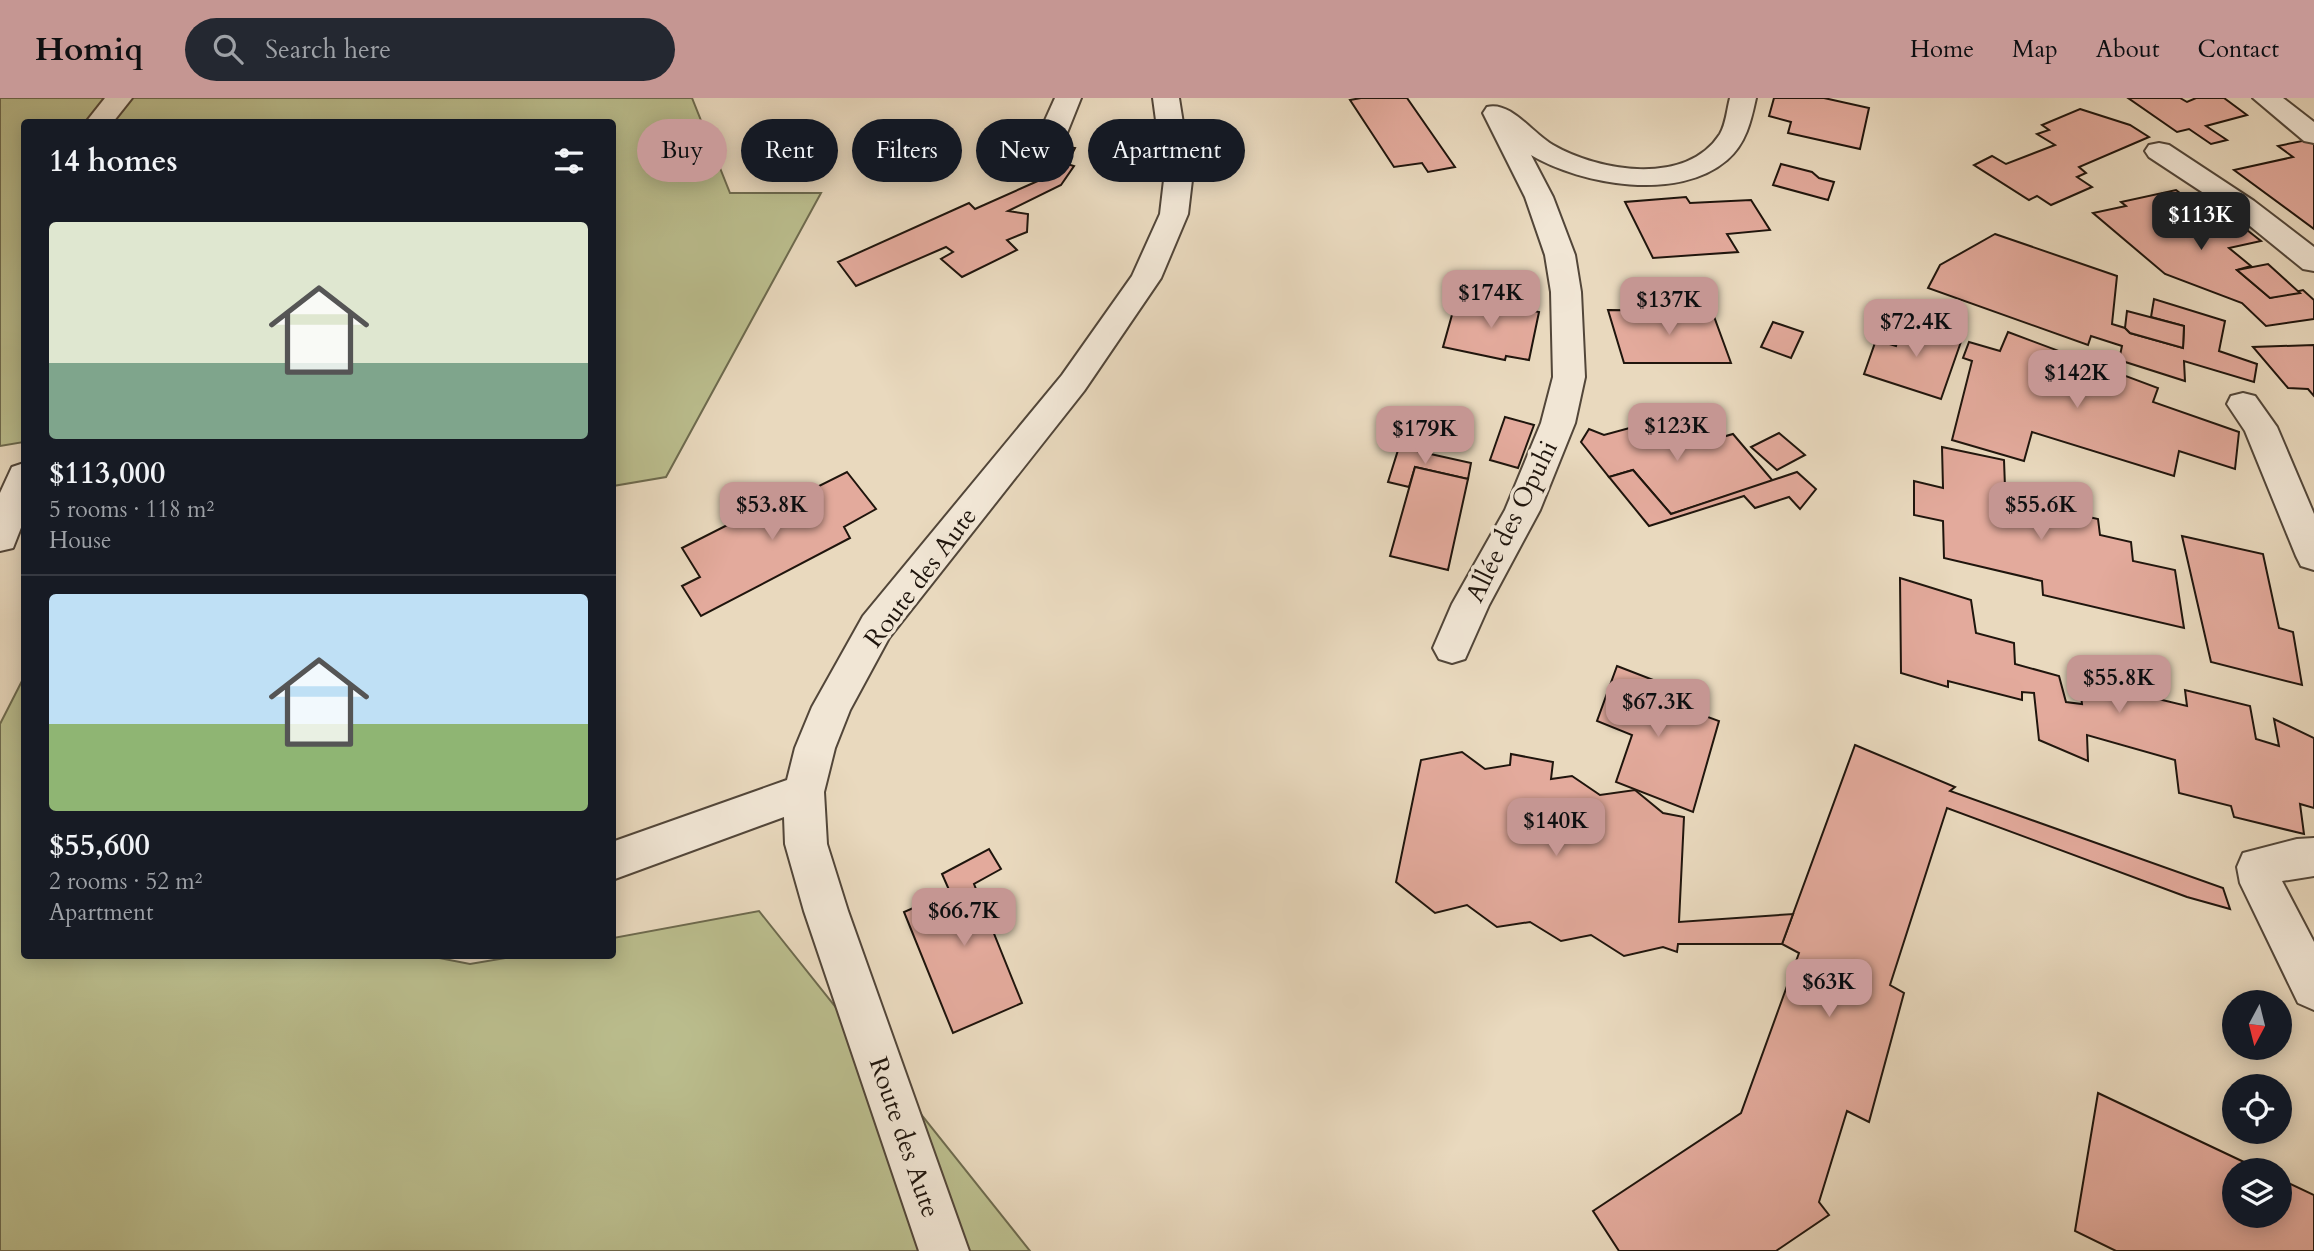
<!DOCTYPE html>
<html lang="en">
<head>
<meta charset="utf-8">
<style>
	:root { --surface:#171b24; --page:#242831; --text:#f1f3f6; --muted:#9ea1a6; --line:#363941; --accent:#c59692 }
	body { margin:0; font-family:Cardo,serif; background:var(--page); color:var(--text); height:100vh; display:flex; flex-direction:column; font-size:26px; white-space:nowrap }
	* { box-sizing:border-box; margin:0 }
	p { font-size:23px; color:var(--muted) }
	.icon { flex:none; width:38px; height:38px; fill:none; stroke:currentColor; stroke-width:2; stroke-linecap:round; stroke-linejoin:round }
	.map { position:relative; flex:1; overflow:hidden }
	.drawer { position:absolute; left:21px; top:21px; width:595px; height:840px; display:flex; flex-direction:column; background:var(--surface); border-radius:7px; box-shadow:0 4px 18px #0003 }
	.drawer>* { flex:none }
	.top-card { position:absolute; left:637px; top:21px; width:665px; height:63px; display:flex; gap:14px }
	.needle { width:46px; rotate:187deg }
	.fabs { position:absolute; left:2222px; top:892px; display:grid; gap:14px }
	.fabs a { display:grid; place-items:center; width:70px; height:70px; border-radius:50%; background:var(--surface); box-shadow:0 4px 18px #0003; font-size:35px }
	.price { position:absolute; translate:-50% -60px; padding:0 16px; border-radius:14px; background:var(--accent); color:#111; font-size:23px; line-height:46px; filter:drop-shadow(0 2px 4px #0008) }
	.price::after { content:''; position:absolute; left:50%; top:42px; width:21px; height:16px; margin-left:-10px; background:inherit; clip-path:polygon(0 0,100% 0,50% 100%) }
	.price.active { background:#222; color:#fff }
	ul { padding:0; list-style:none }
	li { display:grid; align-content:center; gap:14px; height:371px; padding:0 28px }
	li+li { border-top:2px solid var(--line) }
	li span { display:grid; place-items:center; height:217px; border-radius:7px; color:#555 }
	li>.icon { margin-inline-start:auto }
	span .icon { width:126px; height:126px; fill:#fffc; stroke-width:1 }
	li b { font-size:30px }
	h2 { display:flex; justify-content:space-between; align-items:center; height:84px; padding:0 28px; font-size:30px }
	.tag { padding:0 24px; border-radius:32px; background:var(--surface); box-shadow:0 4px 18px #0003; font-size:24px; line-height:63px }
	.tag.active { background:var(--accent); color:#111 }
	header { display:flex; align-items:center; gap:42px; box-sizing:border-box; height:98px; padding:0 35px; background:var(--accent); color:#111 }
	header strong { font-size:33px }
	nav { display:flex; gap:38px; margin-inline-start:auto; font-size:24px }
	.search { width:490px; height:63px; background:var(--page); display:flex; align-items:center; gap:18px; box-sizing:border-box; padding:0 24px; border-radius:38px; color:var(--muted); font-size:26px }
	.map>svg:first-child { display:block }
	.green { fill:#bbbe8e; stroke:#6d6a4e; stroke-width:2 }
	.building { fill:#e3aa9c; stroke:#1f150d; stroke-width:2 }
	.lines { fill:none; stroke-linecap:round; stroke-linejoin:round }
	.minor-casing { stroke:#524639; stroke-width:4 }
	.minor { fill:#f1e6d5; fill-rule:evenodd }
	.labels { text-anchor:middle; stroke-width:7; stroke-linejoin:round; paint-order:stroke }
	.street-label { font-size:26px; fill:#1f150d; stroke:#f1e6d5 }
</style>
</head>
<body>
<header>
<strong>Homiq</strong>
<div class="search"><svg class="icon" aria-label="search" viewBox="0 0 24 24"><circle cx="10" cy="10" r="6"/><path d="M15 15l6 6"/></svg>Search here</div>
<nav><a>Home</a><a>Map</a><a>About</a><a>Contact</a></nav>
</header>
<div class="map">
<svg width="2314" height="1153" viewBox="0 0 2314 1153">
	<rect width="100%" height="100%" fill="#e9d9be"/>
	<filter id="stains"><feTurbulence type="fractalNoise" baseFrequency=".00286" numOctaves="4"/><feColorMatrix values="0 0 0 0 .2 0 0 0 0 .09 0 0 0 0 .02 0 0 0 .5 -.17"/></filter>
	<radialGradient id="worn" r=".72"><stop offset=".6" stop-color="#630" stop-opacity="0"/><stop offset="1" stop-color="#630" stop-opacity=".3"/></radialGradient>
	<g class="green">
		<polygon points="0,0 692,0 730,95 821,95 666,379 613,388 612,24 24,24 24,344 0,348"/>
		<polygon points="24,579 24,858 429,858 470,866 518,858 612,858 613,840 759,813 1030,1153 0,1153 0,626"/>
	</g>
	<g class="building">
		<polygon points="1361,0 1407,0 1455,69 1428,74 1422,65 1394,69 1350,2"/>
		<polygon points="1774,0 1824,0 1869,10 1860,51 1788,35 1791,24 1769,18"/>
		<polygon points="2128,0 2180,0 2187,4 2196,0 2224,0 2247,17 2206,28 2227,42 2211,46 2189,31 2177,34"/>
		<polygon points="2080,11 2130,27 2149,39 2079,69 2086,75 2077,79 2092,89 2051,107 2037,98 2029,102 1974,67 1992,58 2006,66 2055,47 2037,36 2049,32 2042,27"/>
		<polygon points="2307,42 2314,46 2314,131 2234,72 2293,59 2278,48"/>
		<polygon points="1037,45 1075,50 1067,66 1074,68 1061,87 1008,113 1028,116 1027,134 1007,142 1017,152 962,179 941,161 953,154 946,149 856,188 838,164 969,105 975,111 1040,82 1020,78"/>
		<polygon points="1781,66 1812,74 1819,80 1834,84 1828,102 1773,87"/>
		<polygon points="2176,92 2208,117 2224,114 2261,143 2229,150 2251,168 2237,172 2270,200 2303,192 2314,202 2314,221 2266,228 2242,205 2165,176 2093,115 2126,108 2121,104"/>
		<polygon points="1686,99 1690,105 1751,102 1770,132 1727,136 1738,154 1653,160 1625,104"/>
		<polygon points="1995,136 2117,178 2112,226 2125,230 2130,235 2183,250 2184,228 2151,219 2154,201 2225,223 2219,253 2257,266 2254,284 2184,263 2185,283 2119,262 2122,248 2091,238 2088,247 1928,190 1940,167"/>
		<polygon points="2268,166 2300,195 2270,200 2237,172"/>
		<polygon points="1457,199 1539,214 1529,262 1506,258 1505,262 1443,249"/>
		<polygon points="1608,212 1712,213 1731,265 1624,265"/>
		<polygon points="2127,213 2184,228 2183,250 2130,235 2125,230"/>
		<polygon points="1904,221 1963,238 1941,301 1864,276 1876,242 1896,248"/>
		<polygon points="1773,224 1803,234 1791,260 1761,249"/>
		<polygon points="2008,234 2158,290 2153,304 2239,334 2235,371 2179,353 2174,378 2032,334 2024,363 1952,342 1972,263 1963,260 1969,244 2000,253"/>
		<polygon points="2314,247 2314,298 2308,291 2288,290 2253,249"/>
		<polygon points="1674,318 1698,346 1733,336 1773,383 1671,416 1633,372 1609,379 1581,344 1589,331 1604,337"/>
		<polygon points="1505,319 1534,327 1518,370 1490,362"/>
		<polygon points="1779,335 1805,357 1777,372 1751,349"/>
		<polygon points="1399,349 1471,365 1468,381 1415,369 1409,389 1388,384"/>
		<polygon points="1942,349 2004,362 2005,389 2056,400 2058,412 2098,421 2100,437 2131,444 2133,463 2175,472 2184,530 2043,497 2042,483 1944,460 1943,423 1914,417 1914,383 1943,390"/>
		<polygon points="1415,369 1468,381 1448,472 1390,458"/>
		<polygon points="1633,372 1671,416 1797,374 1816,391 1800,411 1789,399 1755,410 1744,398 1649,428 1609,379"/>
		<polygon points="847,374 876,411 844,429 850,440 701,518 682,488 700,479 682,450 747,417 751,422"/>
		<polygon points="2182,438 2263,456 2279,530 2293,534 2302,587 2211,564"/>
		<polygon points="1900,480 1971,502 1976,535 2014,545 2015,566 2059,578 2066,604 2082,606 2079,582 2187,608 2185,592 2250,608 2256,641 2279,648 2274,621 2314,640 2314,710 2300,706 2304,736 2234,719 2231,708 2179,695 2175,662 2087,637 2088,663 2039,642 2034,595 2022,594 2022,602 1948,583 1948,589 1901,575"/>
		<polygon points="1617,568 1669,588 1664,603 1719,623 1693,714 1616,684 1632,637 1597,623"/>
		<polygon points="1855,647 1955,689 1950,693 2223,790 2230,811 2187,799 1947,710 1890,887 1904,895 1869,1024 1847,1013 1819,1104 1829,1117 1776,1153 1619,1153 1593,1113 1741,1015 1799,855 1782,846"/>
		<polygon points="1462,654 1485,671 1510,667 1511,656 1553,664 1551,681 1572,678 1600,697 1635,692 1663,715 1684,719 1679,824 1793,816 1782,846 1678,846 1677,854 1663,849 1624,858 1591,837 1561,843 1530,824 1497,829 1467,807 1435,815 1396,784 1421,662"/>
		<polygon points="989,751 1001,771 974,786 1022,905 953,935 904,814 950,794 942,776"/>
		<polygon points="2098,995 2263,1073 2235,1073 2235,1118 2280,1118 2280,1081 2314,1097 2314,1153 2116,1153 2075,1133"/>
	</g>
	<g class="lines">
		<g class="minor-casing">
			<g id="minor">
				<polygon points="105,0 132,0 113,24 86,24"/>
				<polygon points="1055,0 1081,0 1065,40 1061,46 1051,48 1041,46 1037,40"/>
				<polygon points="1153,0 1179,0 1192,82 1188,116 1161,180 1084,293 889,540 850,612 835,650 824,694 827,746 848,813 969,1153 919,1153 804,813 785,746 784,719 612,782 612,744 787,682 795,650 812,609 863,518 1062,277 1132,178 1160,116 1164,82"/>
				<path d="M 1730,0 L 1756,0 C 1751,23 1746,46 1727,62 C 1678,104 1582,87 1531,57 L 1553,99 L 1575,157 L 1581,194 L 1585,279 L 1575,325 L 1540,412 L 1489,507 L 1465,561 L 1452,565 L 1439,561 L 1433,550 L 1452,506 L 1505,412 L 1541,325 L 1553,279 L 1551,194 L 1545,157 L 1525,99 L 1483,15 L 1487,9 C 1511,3 1532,35 1553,47 C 1598,73 1686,89 1720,36 C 1726,26 1727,11 1730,0 Z"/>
				<polygon points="2253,0 2283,0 2314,24 2314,45 2304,43"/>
				<polygon points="2159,45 2169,47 2254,103 2314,149 2314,173 2303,171 2234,115 2149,59 2145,53 2149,47"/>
				<polygon points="2243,295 2255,298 2277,329 2314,416 2314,472 2301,468 2296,458 2245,333 2227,306 2231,298"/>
				<polygon points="24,365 24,422 13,450 0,453 0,395 12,369"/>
				<polygon points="2314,740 2314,778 2282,783 2314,844 2314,912 2298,905 2240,785 2237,769 2243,755 2297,741"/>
			</g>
		</g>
		<use href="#minor" class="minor"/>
	</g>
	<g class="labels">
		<g class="street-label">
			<text transform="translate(1511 423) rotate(-64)" y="9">Allée des Opuhi</text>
			<text transform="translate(920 479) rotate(-53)" y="9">Route des Aute</text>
			<text transform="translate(905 1039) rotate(71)" y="9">Route des Aute</text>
		</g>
	</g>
	<rect width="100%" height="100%" filter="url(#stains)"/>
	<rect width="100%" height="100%" fill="url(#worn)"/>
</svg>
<div class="fabs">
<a><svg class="needle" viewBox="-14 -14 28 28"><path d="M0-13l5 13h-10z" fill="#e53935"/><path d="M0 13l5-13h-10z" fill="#9ea1a6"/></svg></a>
<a><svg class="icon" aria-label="locate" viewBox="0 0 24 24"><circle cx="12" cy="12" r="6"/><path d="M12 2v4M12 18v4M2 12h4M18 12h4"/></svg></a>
<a><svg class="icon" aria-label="layers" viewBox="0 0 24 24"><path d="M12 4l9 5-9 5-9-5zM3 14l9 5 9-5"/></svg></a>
</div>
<b class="price active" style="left:2201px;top:154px">$113K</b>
<b class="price" style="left:1491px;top:232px">$174K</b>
<b class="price" style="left:1669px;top:239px">$137K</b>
<b class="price" style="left:1916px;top:261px">$72.4K</b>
<b class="price" style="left:2077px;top:312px">$142K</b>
<b class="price" style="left:1677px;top:365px">$123K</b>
<b class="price" style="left:1425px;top:368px">$179K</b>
<b class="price" style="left:772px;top:444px">$53.8K</b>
<b class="price" style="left:2041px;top:444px">$55.6K</b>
<b class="price" style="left:2119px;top:617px">$55.8K</b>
<b class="price" style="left:1658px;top:641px">$67.3K</b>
<b class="price" style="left:1556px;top:760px">$140K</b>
<b class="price" style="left:964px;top:850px">$66.7K</b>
<b class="price" style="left:1829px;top:921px">$63K</b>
<div class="top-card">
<a class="tag active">Buy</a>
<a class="tag">Rent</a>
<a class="tag">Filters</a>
<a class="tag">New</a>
<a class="tag">Apartment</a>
</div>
<section class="drawer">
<h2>14 homes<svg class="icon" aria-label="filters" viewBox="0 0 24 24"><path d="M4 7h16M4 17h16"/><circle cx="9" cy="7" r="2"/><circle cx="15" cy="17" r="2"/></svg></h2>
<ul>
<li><span style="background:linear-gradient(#dfe7d0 65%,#7fa58c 0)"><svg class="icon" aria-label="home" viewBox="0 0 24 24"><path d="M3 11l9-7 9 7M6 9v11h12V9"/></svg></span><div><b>$113,000</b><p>5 rooms · 118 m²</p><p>House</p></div></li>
<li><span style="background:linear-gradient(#bfe0f5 60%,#8fb573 0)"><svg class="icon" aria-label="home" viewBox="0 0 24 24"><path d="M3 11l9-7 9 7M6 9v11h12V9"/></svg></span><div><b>$55,600</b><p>2 rooms · 52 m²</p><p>Apartment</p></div></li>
</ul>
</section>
</div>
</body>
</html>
